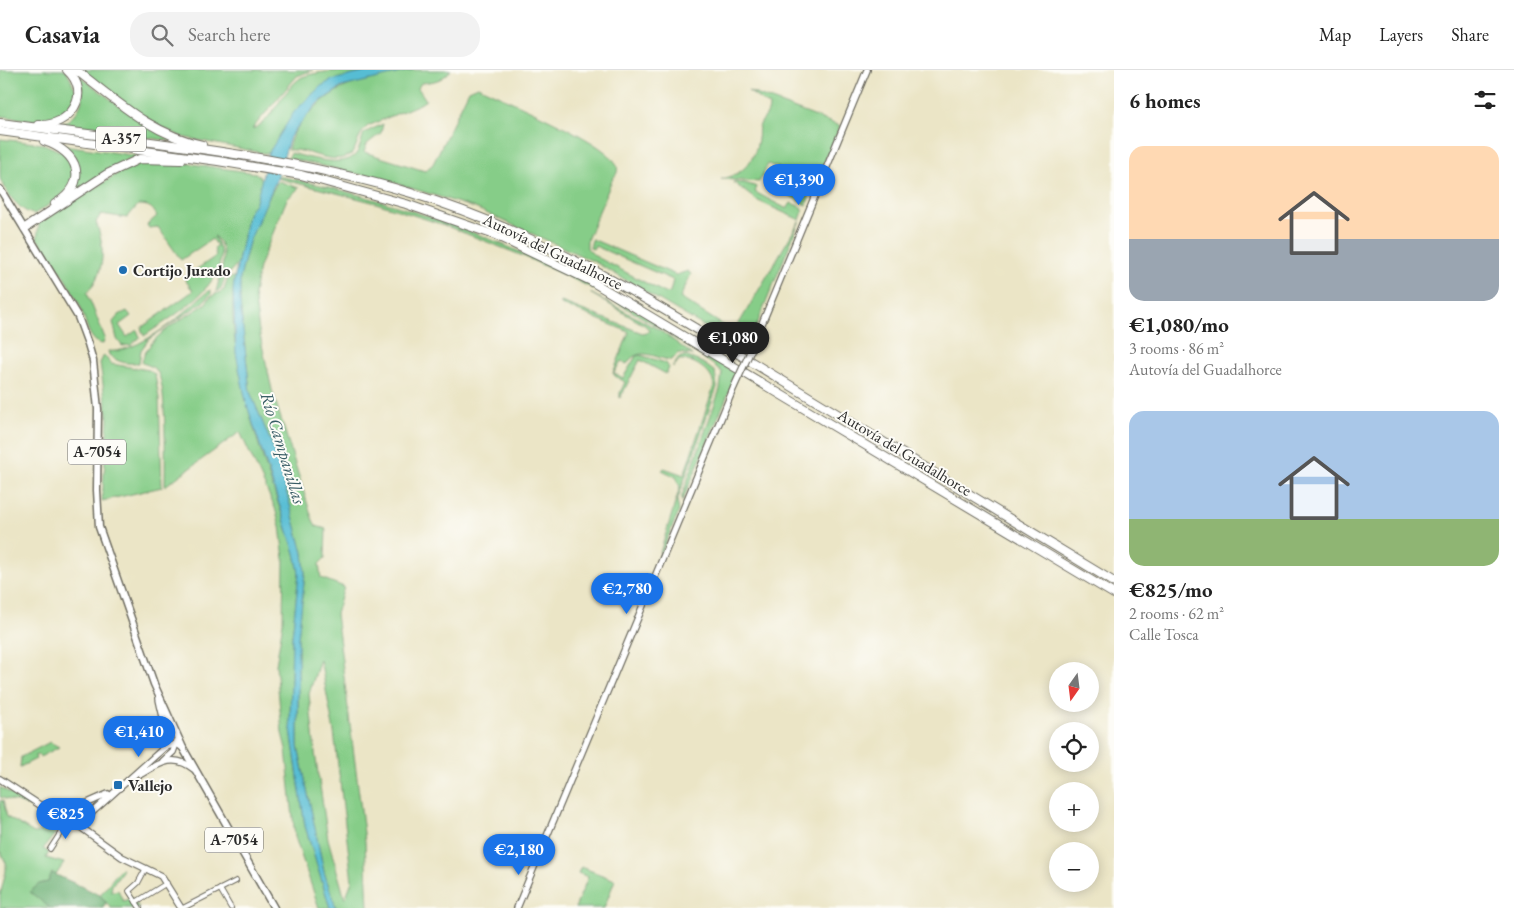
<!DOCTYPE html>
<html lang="en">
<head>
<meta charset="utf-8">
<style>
	:root { --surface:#fff; --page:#f2f2f2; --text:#222; --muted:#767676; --line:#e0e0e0; --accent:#1a73e8 }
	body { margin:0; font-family:"EB Garamond",serif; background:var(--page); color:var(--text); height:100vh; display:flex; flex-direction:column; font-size:19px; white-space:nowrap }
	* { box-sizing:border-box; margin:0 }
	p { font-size:16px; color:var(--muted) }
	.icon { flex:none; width:28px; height:28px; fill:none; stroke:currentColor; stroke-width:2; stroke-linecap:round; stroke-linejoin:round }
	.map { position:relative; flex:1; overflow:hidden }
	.panel { display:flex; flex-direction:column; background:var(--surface); width:400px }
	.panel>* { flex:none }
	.needle { width:32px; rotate:194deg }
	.controls { position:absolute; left:1049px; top:592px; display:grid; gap:10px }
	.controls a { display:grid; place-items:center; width:50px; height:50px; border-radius:50%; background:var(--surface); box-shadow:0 2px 12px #0003; font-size:25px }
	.price { position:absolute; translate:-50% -42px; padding:0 11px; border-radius:18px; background:var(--accent); color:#fff; font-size:16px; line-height:32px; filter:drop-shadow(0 1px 2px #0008) }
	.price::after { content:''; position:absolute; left:50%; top:30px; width:15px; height:11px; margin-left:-8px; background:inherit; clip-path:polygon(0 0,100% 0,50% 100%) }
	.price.selected { background:#222; color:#fff }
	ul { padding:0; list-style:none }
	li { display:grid; align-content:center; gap:10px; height:265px; padding:0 15px }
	li span { display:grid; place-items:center; height:155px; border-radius:15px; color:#555 }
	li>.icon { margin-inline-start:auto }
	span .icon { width:90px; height:90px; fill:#fffc; stroke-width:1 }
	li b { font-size:21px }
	h2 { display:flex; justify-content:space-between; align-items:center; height:60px; padding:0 15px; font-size:21px }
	header { display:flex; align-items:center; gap:30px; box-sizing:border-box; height:70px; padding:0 25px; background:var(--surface); border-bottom:1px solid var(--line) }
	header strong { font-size:24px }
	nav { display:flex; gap:28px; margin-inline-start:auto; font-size:18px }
	.search { width:350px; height:45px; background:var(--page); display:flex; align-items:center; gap:12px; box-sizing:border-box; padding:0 18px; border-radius:20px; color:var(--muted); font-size:19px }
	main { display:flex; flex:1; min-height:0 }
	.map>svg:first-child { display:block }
	.green { fill:#86cd88; stroke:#587c5a; fill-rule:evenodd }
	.forest { fill:#6cb074; stroke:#4c6e50 }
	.water { fill:#56bdd4; stroke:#407480 }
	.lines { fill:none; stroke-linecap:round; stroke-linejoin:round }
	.street-casing { stroke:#6e6c61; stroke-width:6 }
	.secondary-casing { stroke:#6e6c61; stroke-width:8 }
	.primary-casing { stroke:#6e6c61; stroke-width:9 }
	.highway-casing { stroke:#6e6c61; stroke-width:10 }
	.street { stroke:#fff; stroke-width:4 }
	.secondary { stroke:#fff; stroke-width:5.5 }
	.primary { stroke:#fff; stroke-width:6 }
	.highway { stroke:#fff; stroke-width:8 }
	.secondary-bridge-casing { stroke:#6e6c61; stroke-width:8; stroke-linecap:butt }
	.secondary-bridge { stroke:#fff; stroke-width:5.5 }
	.poi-dot { fill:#1f6fb2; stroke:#fdfcf7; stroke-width:2 }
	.labels { text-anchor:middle; stroke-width:4; stroke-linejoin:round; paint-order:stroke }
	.shield { fill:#fdfcf7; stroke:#6a6a68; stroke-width:1 }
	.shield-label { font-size:15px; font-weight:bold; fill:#2b2b2b }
	.street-label { font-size:16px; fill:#2b2b2b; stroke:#fdfcf7 }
	.poi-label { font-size:16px; font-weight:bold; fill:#2b2b2b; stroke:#fdfcf7; text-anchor:start }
	.water-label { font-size:18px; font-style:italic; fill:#3a5e66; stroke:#fdfcf7 }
</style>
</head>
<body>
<header>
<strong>Casavia</strong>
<div class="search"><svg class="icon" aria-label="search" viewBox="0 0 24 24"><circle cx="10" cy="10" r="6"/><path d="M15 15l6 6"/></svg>Search here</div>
<nav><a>Map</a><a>Layers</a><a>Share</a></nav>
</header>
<main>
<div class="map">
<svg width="1114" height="838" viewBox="0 0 1114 838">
	<rect width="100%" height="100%" fill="#fdfcf7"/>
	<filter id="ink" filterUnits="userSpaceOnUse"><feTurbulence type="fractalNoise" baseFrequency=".02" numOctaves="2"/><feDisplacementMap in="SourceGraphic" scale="10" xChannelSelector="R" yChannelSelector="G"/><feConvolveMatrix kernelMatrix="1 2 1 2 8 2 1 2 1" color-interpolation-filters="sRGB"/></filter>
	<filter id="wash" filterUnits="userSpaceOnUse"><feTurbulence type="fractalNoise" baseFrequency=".0096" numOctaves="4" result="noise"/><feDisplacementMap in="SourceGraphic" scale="20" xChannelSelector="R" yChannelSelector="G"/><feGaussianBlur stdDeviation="1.12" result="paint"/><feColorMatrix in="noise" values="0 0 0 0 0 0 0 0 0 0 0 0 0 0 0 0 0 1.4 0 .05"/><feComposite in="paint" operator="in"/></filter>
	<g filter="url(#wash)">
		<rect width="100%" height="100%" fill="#ebe5c6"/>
		<g class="green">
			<polygon points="0,0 64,0 67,2 78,25 64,46 50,51 38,51 0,46"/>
			<path d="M 82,0 L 313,0 L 297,6 L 252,59 C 271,54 283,18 302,7 C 320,0 354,0 374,0 C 309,13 302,31 268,84 L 182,67 L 151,52 Z"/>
			<path d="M 412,0 L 451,0 C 443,10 434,12 421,13 L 418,18 L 426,30 L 420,34 L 368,56 C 356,65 357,82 350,85 C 330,96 308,78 288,80 C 291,65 297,57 307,46 C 340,9 367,11 412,0 Z"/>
			<path d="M 77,4 L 145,55 L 172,71 L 57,56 C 80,47 90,27 77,4 Z"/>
			<path d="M 478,16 C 506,30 601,69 615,92 C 619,98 618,104 613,108 L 587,170 L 587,178 L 595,186 L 665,223 L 670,222 L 673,210 L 595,176 L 593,179 L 590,178 L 592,169 L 676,205 L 688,201 L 691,204 L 680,228 L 734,262 L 800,150 L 756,130 L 733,112 L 745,113 L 757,117 L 755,122 L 787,139 L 791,133 L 801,137 L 803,141 L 800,150 L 746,281 L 595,192 L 475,138 L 385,110 L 288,88 L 291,83 C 306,87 343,98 355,85 C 360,80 361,70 364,63 L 383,54 L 381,63 L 367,74 L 364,82 L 425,101 L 433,94 L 469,20 Z"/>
			<path d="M 748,21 L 840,56 L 806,135 L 787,124 L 797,105 L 768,94 L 759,112 L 721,109 C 743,105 755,91 758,69 C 759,65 758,60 759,57 C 762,48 769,46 769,36 Z"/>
			<path d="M 0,69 L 44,74 L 64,83 L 73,98 C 71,125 55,131 34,144 C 21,143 4,121 0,108 C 0,98 0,80 0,69 Z"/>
			<path d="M 64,75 L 138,86 L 123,92 L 72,124 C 80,101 84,93 64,75 Z"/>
			<path d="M 170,91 L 256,103 L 262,110 L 256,132 L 248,144 L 238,193 L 226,206 L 221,218 L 216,222 C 220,204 231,179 214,166 C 216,170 220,176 221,183 C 222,219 170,248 144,266 L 141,258 L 193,221 L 184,208 L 216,186 L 214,178 L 217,176 L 212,169 L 181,190 L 158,157 L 149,158 L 147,155 L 157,146 C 152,137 149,135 138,135 L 127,148 L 101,144 L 96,152 C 105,178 106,200 87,223 L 105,268 L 103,274 C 87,272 86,248 80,236 C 69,212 52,190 37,169 L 39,153 L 125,99 L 142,93 Z"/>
			<path d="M 278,106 C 386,127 492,165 591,215 C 641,240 689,272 738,301 L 682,432 L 682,426 L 720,319 L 722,302 L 715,296 L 657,256 L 592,218 L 523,186 L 444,155 L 376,133 L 277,108 Z"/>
			<path d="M 278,111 L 299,118 L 287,129 L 259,197 L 254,224 L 259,261 L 272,320 L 312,448 L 316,456 L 326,459 L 325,488 L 319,494 L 321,508 L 344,517 L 336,544 L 365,771 L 368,838 L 336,838 L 324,802 L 298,676 L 298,569 L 305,503 L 303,483 L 277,387 L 250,322 L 240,233 L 240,208 L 249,172 L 262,139 ZM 320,589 L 334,662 L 352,811 L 345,829 L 328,769 L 315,683 L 309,624 Z"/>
			<path d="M 235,206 C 222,291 269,402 295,483 L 299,503 L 292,567 L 290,652 L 305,756 L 330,838 L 319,838 L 295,767 L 286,679 L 282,663 L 276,595 L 283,552 L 284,489 L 280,456 L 275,438 L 240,362 L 165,416 C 165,395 167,319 158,303 C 154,297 149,295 142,293 C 145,267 185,248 205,234 L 210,227 L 224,220 L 227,210 Z"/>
			<path d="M 211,220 L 211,224 L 203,232 L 149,269 L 141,280 L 139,293 C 127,294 119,293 109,285 L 108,281 C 131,284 169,256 187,240 C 194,234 202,224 211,220 Z"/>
			<path d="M 590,223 L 658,259 L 693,285 L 678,283 L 672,290 L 668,290 C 652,286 637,277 627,294 L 621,291 L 614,303 L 623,308 L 636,286 L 640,285 L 666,293 L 669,298 L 666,304 L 640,290 L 620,328 L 620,323 L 625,312 L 615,306 L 613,303 L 629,262 L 561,234 L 561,232 L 645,264 L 649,261 L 646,256 Z"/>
			<polygon points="127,241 131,246 119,255 127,267 137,260 140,267 131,275 122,276 117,269 113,252 119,245"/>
			<polygon points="104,285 111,294 149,300 155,305 159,328 162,417 102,431 108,349 100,293"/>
			<path d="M 685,286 L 703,293 L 715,302 L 717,317 L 677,431 L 679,441 L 656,496 L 680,417 L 676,407 L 662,400 L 664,398 L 684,405 L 714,316 C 713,302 693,288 679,290 L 673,298 L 678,288 Z"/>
			<polygon points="50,672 59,677 40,687 38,685 35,686 36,689 20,697 21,687"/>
			<path d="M 0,717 L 62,755 L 43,779 L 49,782 L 46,788 L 64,793 L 56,805 L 52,803 L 48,812 L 39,814 L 31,822 L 50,838 L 0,838 L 0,826 L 6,801 L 6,793 L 0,781 L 0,730 L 3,731 L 7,747 L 34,763 L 38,763 L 44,755 C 41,734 15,733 0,727 Z"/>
			<polygon points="581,797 615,810 604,838 575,838 588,807 578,803"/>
			<polygon points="121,798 122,801 112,815 111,822 118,820 123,831 132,828 139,838 111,838 100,825"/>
		</g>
		<polygon class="forest" points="52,803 100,825 106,833 103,838 50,838 30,822 39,814 48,812"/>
		<polygon class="water" points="374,0 412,0 342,17 318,33 297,57 290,67 277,108 249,172 240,208 240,233 250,322 277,387 303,483 305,503 298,569 298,676 324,802 336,838 330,838 305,756 290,652 292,567 299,503 295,483 246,332 236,283 233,220 235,206 248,144 256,132 268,84 294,42 321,16 332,10"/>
	</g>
	<g filter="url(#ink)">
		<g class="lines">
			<g class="street-casing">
				<g id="street">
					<polyline points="50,779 65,756 73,751"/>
					<polyline points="220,819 231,838"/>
					<polyline points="136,832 167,813"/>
					<polyline points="140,838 129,821 138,813 146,798"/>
					<polyline points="183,838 236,811"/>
				</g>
			</g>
			<g class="secondary-casing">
				<g id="secondary">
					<polyline points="751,280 867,0"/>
					<path d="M 159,629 C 162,645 169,662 162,678"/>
					<polyline points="163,691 173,682 177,671"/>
					<path d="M 141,704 C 161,692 175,683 195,700"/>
					<polyline points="0,709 49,741 68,748 122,787 161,806 181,838"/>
					<polyline points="43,735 74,739"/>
					<polyline points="87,747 165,677 177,674 183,678"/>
					<polyline points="73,751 71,745 74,739 108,724"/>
					<polyline points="75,752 83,752 87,747 85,740 78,737"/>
					<polyline points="517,838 734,317"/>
				</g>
			</g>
			<g class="primary-casing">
				<polyline id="primary" points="0,119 78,247 88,274 93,291 98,339 97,420 99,457 154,614 183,678 274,838"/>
			</g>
			<g class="highway-casing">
				<g id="highway">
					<path d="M 76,0 C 117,31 151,64 202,75"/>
					<path d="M 0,53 C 138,71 278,83 411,123 C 546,164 664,239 783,311 C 893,378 1004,445 1114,512"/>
					<path d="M 38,55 C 70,57 93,24 67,0"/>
					<polyline points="0,61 218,91 301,105 406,134 495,165 591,211 1114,524"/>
					<path d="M 44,71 C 79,82 90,113 55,134"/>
					<polyline points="25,158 107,104 139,89 181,90"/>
				</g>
			</g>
			<use href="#street" class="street"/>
			<use href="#secondary" class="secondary"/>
			<use href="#primary" class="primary"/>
			<use href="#highway" class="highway"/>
			<g class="secondary-bridge-casing">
				<polyline id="secondary-bridge" points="734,317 751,280"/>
			</g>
			<use href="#secondary-bridge" class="secondary-bridge"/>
		</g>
	</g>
	<g class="poi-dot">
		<circle cx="123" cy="200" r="5"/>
		<rect x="113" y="710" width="10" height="10" rx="2.5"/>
	</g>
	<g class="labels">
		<g class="shield">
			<rect x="96" y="56.5" width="50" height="25" rx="4"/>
			<rect x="68" y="369.5" width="58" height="25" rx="4"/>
			<rect x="205" y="757.5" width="58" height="25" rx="4"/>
		</g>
		<g class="shield-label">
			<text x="121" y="74">A-357</text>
			<text x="97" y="387">A-7054</text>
			<text x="234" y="775">A-7054</text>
		</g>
		<g class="street-label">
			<text transform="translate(553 181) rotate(26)" y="6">Autovía del Guadalhorce</text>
			<text transform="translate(905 382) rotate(31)" y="6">Autovía del Guadalhorce</text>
		</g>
		<g class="poi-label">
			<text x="133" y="206">Cortijo Jurado</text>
			<text x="128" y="721">Vallejo</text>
		</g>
		<g class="water-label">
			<text transform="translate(283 378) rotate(73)" y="6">Río Campanillas</text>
		</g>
	</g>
</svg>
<div class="controls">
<a><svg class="needle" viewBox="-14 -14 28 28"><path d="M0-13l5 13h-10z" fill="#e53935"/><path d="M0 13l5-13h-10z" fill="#767676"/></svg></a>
<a><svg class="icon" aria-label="locate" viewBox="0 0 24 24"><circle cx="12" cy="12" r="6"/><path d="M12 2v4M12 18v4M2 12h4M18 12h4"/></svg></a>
<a>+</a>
<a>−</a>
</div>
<b class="price" style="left:799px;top:136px">€1,390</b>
<b class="price selected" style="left:733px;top:294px">€1,080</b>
<b class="price" style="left:627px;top:545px">€2,780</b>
<b class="price" style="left:139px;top:688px">€1,410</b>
<b class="price" style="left:66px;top:770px">€825</b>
<b class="price" style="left:519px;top:806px">€2,180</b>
</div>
<section class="panel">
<h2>6 homes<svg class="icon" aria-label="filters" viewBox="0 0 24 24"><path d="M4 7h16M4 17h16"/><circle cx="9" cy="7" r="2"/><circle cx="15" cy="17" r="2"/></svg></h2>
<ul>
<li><span style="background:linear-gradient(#ffd9b3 60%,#9aa5b1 0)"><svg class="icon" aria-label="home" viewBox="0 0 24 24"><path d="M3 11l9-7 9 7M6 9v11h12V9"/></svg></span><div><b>€1,080/mo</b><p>3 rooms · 86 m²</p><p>Autovía del Guadalhorce</p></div></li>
<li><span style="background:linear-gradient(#a9c7e8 70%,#8fb573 0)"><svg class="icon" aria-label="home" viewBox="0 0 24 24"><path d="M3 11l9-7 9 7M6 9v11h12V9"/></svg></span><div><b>€825/mo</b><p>2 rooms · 62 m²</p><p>Calle Tosca</p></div></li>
</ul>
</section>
</main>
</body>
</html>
